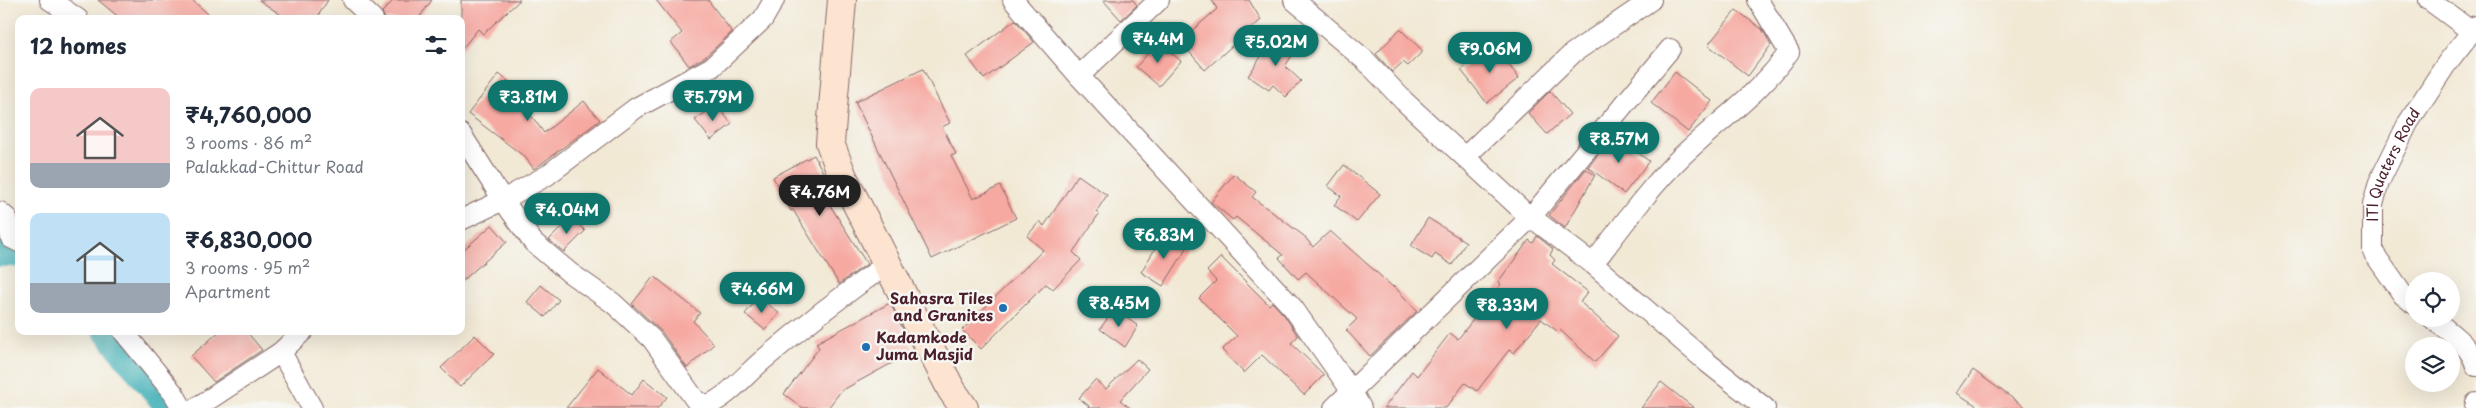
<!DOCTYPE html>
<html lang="en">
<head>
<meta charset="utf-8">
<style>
	:root { --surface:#fff; --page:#f2f2f3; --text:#1f2937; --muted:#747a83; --accent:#0f766e }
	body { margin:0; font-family:"Playpen Sans",sans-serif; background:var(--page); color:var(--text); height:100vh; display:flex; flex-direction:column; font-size:19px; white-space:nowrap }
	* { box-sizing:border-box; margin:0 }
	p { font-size:16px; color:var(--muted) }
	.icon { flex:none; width:28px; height:28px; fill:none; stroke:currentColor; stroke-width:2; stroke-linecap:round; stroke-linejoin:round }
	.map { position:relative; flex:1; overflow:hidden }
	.side { position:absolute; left:15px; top:15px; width:450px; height:320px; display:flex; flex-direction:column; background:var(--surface); border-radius:10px; box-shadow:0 5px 20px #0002 }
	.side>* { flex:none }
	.tools { position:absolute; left:2405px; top:272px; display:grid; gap:10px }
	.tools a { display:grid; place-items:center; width:55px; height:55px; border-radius:50%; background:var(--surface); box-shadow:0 5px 20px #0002; font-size:25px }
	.price { position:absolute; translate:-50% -42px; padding:0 11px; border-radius:18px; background:var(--accent); color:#fff; font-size:16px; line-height:32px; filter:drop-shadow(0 1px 2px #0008) }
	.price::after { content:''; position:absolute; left:50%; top:30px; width:15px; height:11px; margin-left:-8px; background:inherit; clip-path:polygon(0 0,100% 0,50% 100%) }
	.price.on { background:#222; color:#fff }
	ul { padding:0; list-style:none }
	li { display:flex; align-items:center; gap:15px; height:125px; padding:0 15px }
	li span { display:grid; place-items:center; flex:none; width:140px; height:100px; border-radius:10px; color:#555 }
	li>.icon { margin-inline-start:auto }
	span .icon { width:60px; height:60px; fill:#fffc; stroke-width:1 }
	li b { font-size:21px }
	h2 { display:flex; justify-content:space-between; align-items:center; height:60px; padding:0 15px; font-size:21px }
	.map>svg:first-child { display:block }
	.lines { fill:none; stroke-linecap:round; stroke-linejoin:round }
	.canal { stroke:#3eafb6; stroke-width:25 }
	.building { fill:#f6a9a1 }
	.street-casing { stroke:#856666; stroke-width:22 }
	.secondary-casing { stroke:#856666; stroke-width:30 }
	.street { stroke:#fff; stroke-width:20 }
	.secondary { stroke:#fde4d0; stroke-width:28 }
	.poi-dot { fill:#1f6fb2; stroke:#f6f6f2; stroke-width:2 }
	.labels { text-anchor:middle; stroke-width:5; stroke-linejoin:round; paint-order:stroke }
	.street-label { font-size:15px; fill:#4a1f2b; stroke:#f6f6f2 }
	.poi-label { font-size:15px; font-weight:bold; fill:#4a1f2b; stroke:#f6f6f2; text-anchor:end }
</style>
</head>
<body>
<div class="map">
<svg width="2476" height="408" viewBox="0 0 2476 408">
	<rect width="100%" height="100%" fill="#f6f6f2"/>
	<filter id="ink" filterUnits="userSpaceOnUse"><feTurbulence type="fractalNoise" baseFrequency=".02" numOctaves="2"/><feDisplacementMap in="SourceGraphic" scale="10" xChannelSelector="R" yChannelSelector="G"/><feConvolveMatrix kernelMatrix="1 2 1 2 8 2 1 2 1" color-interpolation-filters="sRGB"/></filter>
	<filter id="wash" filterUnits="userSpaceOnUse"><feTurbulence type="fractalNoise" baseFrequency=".0096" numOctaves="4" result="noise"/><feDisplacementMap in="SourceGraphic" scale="20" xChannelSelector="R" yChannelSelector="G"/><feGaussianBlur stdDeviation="1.12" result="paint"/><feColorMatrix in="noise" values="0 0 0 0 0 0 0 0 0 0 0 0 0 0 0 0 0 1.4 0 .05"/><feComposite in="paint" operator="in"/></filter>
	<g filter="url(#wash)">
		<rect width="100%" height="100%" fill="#f2e9d5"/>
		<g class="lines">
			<g class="canal">
				<polyline points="0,254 19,255"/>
				<polyline points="105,331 168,408"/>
			</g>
		</g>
		<g id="blocks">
			<g class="building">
				<polygon points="98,0 192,0 214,19 121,19"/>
				<polygon points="259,0 328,0 316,19 287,19"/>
				<polygon points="394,0 432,0 418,19 385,19 382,12"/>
				<polygon points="461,0 520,0 483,34 478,29 461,50"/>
				<polygon points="656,0 708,0 732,32 705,57 689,66 671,42 682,33"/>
				<polygon points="1103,0 1133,0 1137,5 1121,20"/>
				<polygon points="1212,0 1249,0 1261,20 1205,70 1180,41 1217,9"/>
				<polygon points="1736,10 1762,29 1771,45 1748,76 1708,45"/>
				<polygon points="1015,20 1034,42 984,79 967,56"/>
				<polygon points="1400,29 1423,51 1408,66 1403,62 1392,72 1376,54"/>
				<polygon points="1277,33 1298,47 1285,66 1301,81 1286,97 1273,85 1269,90 1248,76"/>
				<polygon points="1158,42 1181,61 1159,86 1136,67"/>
				<polygon points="1493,45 1519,78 1487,103 1461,70"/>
				<polygon points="923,69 950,123 942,127 956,154 951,156 973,199 1000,186 1016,218 932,259 855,102"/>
				<polygon points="1675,72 1712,101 1688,132 1651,103"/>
				<polygon points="499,74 531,99 525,107 544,133 584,101 600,120 534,169 525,157 468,114"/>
				<polygon points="1550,91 1570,114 1547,134 1528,113"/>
				<polygon points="716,105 732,124 711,140 695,120"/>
				<polygon points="1614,135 1649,161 1624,194 1588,167"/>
				<polygon points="814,155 832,189 823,194 867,264 839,284 793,210 791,211 773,177"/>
				<polygon points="1344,165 1380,194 1357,222 1334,205 1341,196 1328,186"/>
				<polygon points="1586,169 1595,175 1565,228 1549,215"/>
				<polygon points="1234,174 1256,192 1252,197 1304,236 1313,247 1330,231 1393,287 1394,286 1417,311 1370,356 1346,330 1357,319 1306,272 1298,279 1279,258 1283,255 1236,217 1233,220 1211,202"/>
				<polygon points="1078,175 1107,195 1096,212 1099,214 1073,252 1081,260 1053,289 1046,284 981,349 962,330 1043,250 1027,236 1040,221 1044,226"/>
				<polygon points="572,217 585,231 564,252 549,240"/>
				<polygon points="1428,218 1466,242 1452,265 1435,254 1432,259 1411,246"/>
				<polygon points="492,225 507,242 461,282 461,252"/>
				<polygon points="1164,234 1187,248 1163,286 1141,272"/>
				<polygon points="1537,236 1553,249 1550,255 1555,260 1552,264 1588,292 1580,302 1618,336 1595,362 1559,329 1557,331 1541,319 1514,353 1509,350 1477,391 1465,383 1446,408 1384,408 1412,371 1417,376 1450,333 1458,339 1501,284 1498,282 1529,240 1533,243"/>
				<polygon points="1221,257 1269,305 1272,302 1284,315 1298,336 1291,343 1324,375 1304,395 1262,355 1244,373 1222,350 1237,336 1199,298 1216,281 1207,271"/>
				<polygon points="654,276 700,313 693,321 714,344 687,368 662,332 632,304"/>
				<polygon points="541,285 559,300 545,317 527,302"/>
				<polygon points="759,297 779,313 765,330 745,314"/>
				<polygon points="890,303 914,351 841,391 828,408 803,408 784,394 819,348 816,343"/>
				<polygon points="1114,309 1138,326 1125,347 1100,329"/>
				<polygon points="220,331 246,331 262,350 214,382 191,356"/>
				<polygon points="475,335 494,354 460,387 441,368"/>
				<polygon points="1137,359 1148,369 1120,400 1130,408 1087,408 1089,406 1079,398 1095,380 1106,389"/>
				<polygon points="598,368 632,395 644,379 667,397 658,408 566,408"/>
				<polygon points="1973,370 2026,408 1980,408 1957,393"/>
				<polygon points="1661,382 1694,408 1641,408"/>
			</g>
		</g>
	</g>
	<g filter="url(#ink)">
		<use href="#blocks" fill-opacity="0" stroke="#856666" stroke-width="1"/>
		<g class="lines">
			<g class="street-casing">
				<g id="street">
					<polyline points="50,0 78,19"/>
					<polyline points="353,0 373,19"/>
					<polyline points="1013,0 1079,76 1293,308 1352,392 1361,408"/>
					<polyline points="1294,0 1366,61 1404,101 1523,211 1593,264"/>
					<path d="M 1758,0 L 1789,52 C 1760,93 1719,121 1683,155 C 1649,188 1621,227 1593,264 L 1708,363 L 1765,408"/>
					<polyline points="2429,0 2471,31"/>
					<polyline points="1079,76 1159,0"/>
					<polyline points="461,134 503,200 546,176 636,108 712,67 763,19 774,0"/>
					<polyline points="1466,156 1573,53 1651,0"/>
					<polyline points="0,212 7,218 11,238 19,242"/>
					<path d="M 461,220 L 503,200 L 533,242 L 570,273 L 613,303 L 652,339 L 696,401 L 707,405 C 726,399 746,374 763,360 C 803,326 844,294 887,264"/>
					<path id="s1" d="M 2414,304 L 2403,295 L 2373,252 L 2373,205 L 2379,182 L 2408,123 L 2447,63 L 2476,26"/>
					<path d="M 2433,319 C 2448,331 2471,346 2476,366"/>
					<polyline points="123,331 174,394 182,408"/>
					<polyline points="281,352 312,408"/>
					<polyline points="196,408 281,352 303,331"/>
					<polyline points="1334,408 1531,217 1670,49"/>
					<polyline points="2475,408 2476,403"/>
				</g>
			</g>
			<g class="secondary-casing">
				<polyline id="secondary" points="842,0 830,143 843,177 951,389 964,408"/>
			</g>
			<use href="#street" class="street"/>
			<use href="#secondary" class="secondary"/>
		</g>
	</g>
	<g class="poi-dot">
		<circle cx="1003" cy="308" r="5"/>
		<circle cx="866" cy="347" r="5"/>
	</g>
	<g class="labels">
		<g class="street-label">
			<text dy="5" stroke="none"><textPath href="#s1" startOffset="158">ITI Quaters Road</textPath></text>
		</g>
		<g class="poi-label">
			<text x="993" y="304">Sahasra Tiles<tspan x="993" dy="17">and Granites</tspan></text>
			<text x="876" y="343" text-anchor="start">Kadamkode<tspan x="876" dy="17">Juma Masjid</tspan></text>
		</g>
	</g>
</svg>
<div class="tools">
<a><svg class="icon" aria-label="locate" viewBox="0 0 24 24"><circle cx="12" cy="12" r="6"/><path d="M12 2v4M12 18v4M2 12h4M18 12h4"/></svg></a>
<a><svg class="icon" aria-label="layers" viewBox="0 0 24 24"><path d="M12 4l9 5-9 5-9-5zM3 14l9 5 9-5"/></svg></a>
</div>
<b class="price" style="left:1158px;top:64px">₹4.4M</b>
<b class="price" style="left:1276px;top:67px">₹5.02M</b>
<b class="price" style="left:1490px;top:74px">₹9.06M</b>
<b class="price" style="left:528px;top:122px">₹3.81M</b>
<b class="price" style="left:713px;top:122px">₹5.79M</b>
<b class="price" style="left:1619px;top:164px">₹8.57M</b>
<b class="price on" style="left:820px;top:217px">₹4.76M</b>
<b class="price" style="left:567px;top:235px">₹4.04M</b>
<b class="price" style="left:1164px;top:260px">₹6.83M</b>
<b class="price" style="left:762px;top:314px">₹4.66M</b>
<b class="price" style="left:1119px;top:328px">₹8.45M</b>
<b class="price" style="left:1507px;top:330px">₹8.33M</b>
<section class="side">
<h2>12 homes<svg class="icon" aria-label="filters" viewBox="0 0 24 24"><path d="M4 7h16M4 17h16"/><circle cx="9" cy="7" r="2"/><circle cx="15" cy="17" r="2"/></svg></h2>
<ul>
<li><span style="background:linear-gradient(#f6c9c9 75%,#9aa5b1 0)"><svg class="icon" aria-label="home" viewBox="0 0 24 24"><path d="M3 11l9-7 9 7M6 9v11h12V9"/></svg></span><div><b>₹4,760,000</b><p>3 rooms · 86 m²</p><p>Palakkad-Chittur Road</p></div></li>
<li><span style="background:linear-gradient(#bfe0f5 70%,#9aa5b1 0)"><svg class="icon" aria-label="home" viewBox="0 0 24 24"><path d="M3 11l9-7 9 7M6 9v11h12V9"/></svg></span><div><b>₹6,830,000</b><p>3 rooms · 95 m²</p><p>Apartment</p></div></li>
</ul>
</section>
</div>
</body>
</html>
